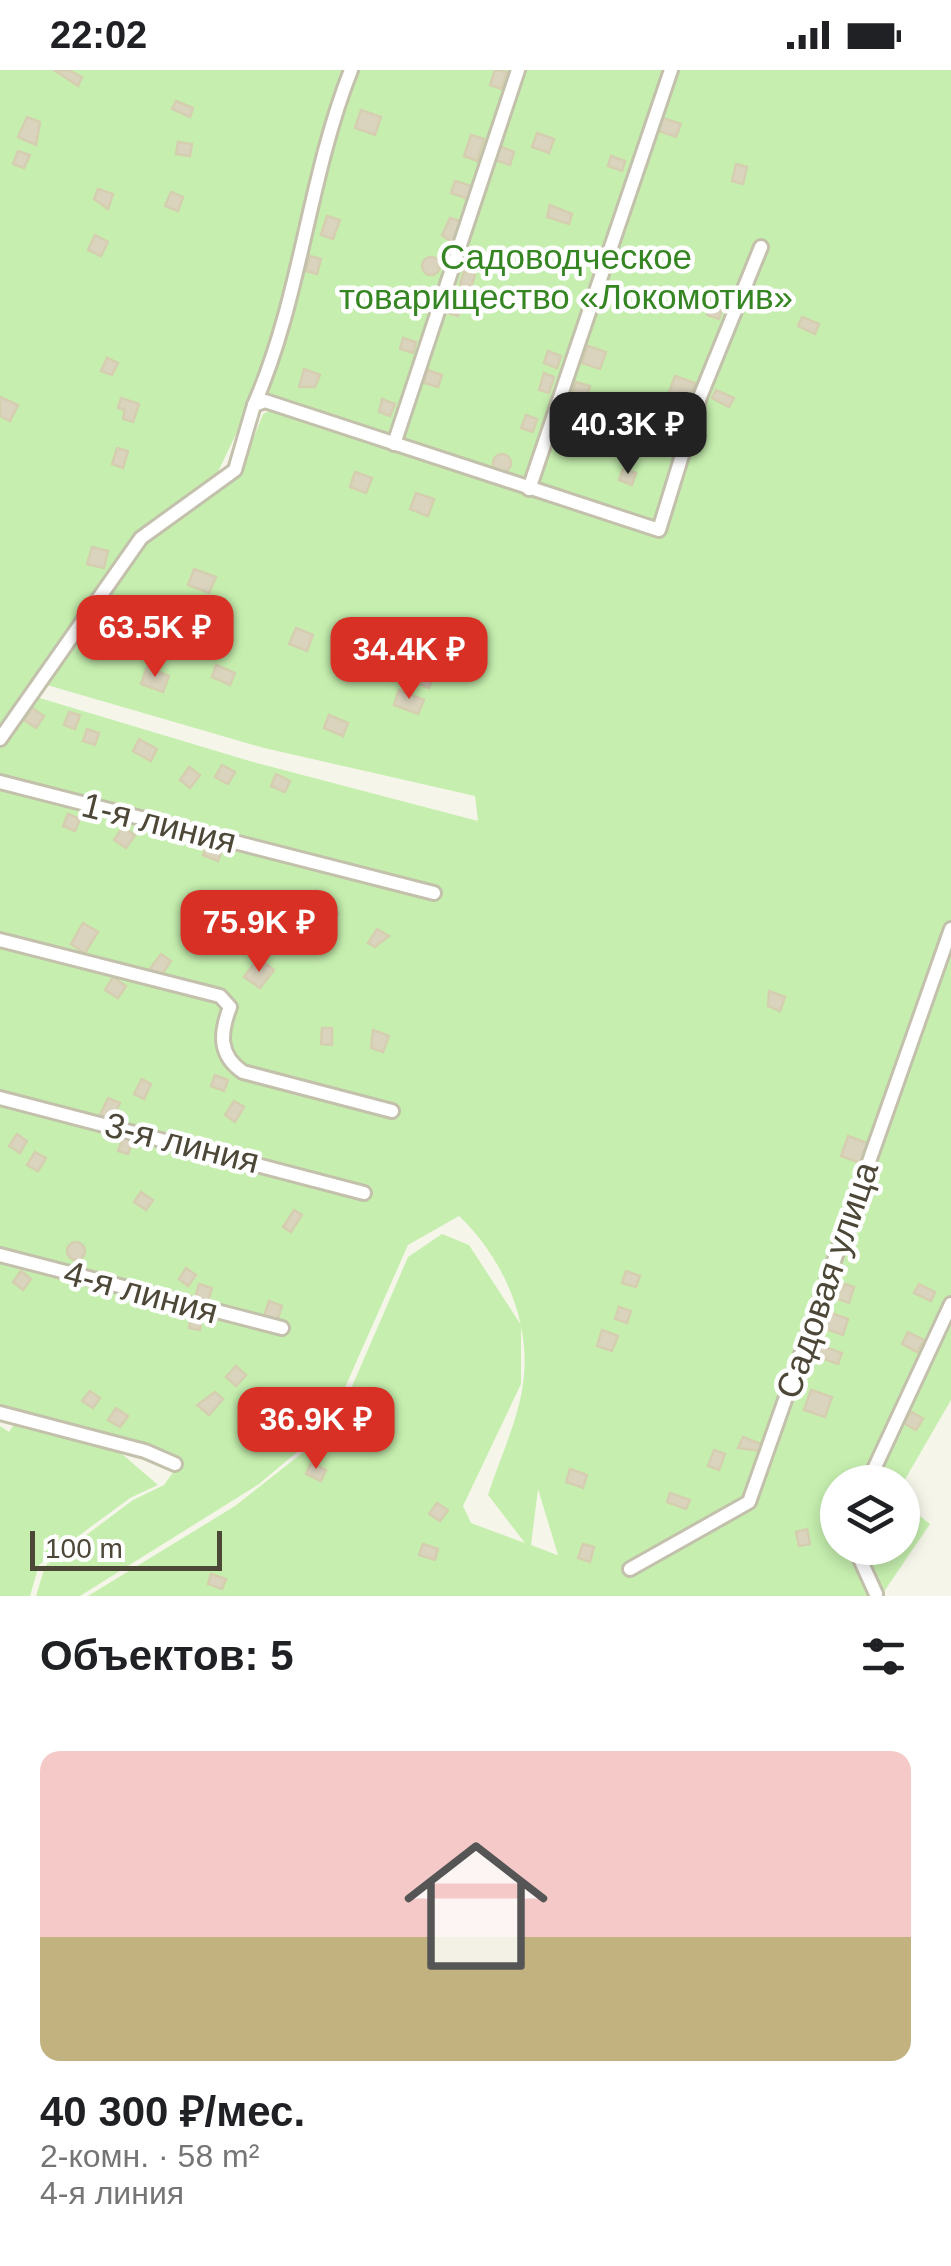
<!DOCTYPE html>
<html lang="ru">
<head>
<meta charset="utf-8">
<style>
	:root { --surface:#fff; --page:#f2f2f2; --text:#202124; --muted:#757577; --line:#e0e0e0; --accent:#d93025 }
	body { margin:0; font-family:Helvetica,sans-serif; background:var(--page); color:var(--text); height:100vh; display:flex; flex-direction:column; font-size:38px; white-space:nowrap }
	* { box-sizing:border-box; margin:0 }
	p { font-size:32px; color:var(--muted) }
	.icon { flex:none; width:55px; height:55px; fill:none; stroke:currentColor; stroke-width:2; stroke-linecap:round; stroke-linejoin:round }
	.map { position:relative; height:1526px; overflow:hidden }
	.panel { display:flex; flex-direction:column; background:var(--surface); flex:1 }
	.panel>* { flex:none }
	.controls { position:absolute; left:820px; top:1395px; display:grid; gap:20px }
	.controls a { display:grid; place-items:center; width:100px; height:100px; border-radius:50%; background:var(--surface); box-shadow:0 5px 15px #0003; font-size:50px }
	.scale { position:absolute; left:30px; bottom:25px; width:192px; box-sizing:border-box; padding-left:10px; border:5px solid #4c4737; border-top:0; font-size:28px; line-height:35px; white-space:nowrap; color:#4c4737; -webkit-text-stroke:8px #fff; paint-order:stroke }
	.price { position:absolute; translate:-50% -85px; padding:0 22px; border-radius:20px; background:var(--accent); color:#fff; font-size:32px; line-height:65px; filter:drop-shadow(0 2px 5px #0008) }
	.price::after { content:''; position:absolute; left:50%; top:60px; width:30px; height:22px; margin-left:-15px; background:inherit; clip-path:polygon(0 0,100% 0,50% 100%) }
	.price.active { background:#222; color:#fff }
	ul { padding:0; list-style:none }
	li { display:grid; align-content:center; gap:20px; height:530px; padding:0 40px }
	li+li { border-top:2px solid var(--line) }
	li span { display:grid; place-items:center; height:310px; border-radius:20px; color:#555 }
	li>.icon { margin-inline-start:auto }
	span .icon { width:180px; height:180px; fill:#fffc; stroke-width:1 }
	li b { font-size:42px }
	h2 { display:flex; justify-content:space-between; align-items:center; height:120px; padding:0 40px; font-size:42px }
	.status { display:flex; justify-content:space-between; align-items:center; height:70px; padding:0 50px; background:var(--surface); direction:ltr }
	.status svg { height:28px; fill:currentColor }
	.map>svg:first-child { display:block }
	.green { fill:#c6efaf; fill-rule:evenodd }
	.building { fill:#dad4be; stroke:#d5ceb0; stroke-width:2.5 }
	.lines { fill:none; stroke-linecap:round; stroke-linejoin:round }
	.minor-casing { stroke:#c3c0ab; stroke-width:18 }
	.minor { stroke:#fff; stroke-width:12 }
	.labels { text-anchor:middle; stroke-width:9; stroke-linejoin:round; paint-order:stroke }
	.park-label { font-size:35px; fill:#358522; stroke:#fff }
	.street-label { font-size:35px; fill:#4c4737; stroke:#fff }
</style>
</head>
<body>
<div class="status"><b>22:02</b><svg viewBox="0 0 49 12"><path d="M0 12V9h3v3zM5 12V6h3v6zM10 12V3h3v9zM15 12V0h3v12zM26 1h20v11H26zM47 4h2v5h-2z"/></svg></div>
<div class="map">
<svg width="951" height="1526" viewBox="0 0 951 1526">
	<rect width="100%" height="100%" fill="#f6f5ea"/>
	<g class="green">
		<path d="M 0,0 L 951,0 L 951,1330 L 903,1413 L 838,1412 L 838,1478 L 902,1478 L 903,1432 L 930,1454 L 881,1526 L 88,1526 L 235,1436 L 334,1358 L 408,1187 L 442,1164 L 469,1175 L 521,1255 L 521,1314 L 463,1436 L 471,1453 L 525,1473 L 488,1425 C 499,1390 518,1351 523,1314 C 532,1252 503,1188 459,1146 L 408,1175 L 328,1356 L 259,1414 L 80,1526 L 36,1526 L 45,1496 L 133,1430 L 164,1415 L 181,1391 L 156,1378 L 0,1339 L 0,674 L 33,626 L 253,692 L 478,751 L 475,726 L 264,678 L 40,613 L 139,475 L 238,407 L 263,344 L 273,339 L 649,456 L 257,320 L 217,404 L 163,442 L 132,473 L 0,663 ZM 538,1419 L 558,1485 L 557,1485 L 531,1475 Z"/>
		<polygon points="15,1353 115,1378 158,1415 130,1428 39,1495 30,1526 0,1526 0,1356 9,1362"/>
	</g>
	<g class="building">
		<polygon points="54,0 68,0 82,7 78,16"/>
		<polygon points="495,0 507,2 501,19 490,15"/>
		<polygon points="176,31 193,38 190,47 172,39"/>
		<polygon points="361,40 381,47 375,65 355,58"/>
		<polygon points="27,47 40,52 36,75 18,67"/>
		<polygon points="663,48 681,54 676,67 659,61"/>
		<polygon points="537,63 554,69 549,83 532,77"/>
		<polygon points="471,65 484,69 477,91 464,86"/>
		<polygon points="178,72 192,74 190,86 176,84"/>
		<polygon points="499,76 514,82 510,95 495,90"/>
		<polygon points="18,81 30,85 24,98 13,94"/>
		<polygon points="611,86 625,91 622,101 608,96"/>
		<polygon points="736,94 747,97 743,114 732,111"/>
		<polygon points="455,111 472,116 468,129 451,123"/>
		<polygon points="98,119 113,124 108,139 94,129"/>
		<polygon points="171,122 183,127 178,141 165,136"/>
		<polygon points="550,135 572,144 569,154 547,147"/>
		<polygon points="327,146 340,150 333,169 321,165"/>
		<polygon points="450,148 460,151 454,174 442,165"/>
		<polygon points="95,165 108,172 101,186 88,180"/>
		<polygon points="310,186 321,189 317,204 306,201"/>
		<circle cx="431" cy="196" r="9"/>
		<polygon points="464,201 475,205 471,218 460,214"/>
		<polygon points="451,226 463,230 458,246 445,242"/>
		<polygon points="711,232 723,237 719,249 707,245"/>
		<polygon points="802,247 819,254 815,264 798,256"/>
		<polygon points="403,268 416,272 413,283 400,279"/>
		<polygon points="588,276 606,282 600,299 582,293"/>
		<polygon points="548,281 561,286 557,298 544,293"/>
		<polygon points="107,288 118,293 112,305 101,301"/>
		<polygon points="304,299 320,305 315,317 299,317"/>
		<polygon points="428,300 442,305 438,317 424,313"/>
		<polygon points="544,303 554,307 549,323 539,320"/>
		<polygon points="675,306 695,313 688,335 667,328"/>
		<polygon points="576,312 590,316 586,330 572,325"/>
		<polygon points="716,320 734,328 729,337 712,328"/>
		<polygon points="0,327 18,335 10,351 0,346"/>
		<polygon points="121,328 139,334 133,352 123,349 125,340 118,338"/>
		<polygon points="382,329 395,334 390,346 379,342"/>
		<polygon points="526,345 537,349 533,362 521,358"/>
		<polygon points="566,347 578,351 574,362 562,358"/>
		<polygon points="117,378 128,381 123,398 112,394"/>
		<circle cx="502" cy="393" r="9"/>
		<polygon points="623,399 636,403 632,415 619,410"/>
		<polygon points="355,402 372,408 366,423 350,417"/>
		<polygon points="416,423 434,429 428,446 410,439"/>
		<polygon points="92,477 108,481 104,498 87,494"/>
		<polygon points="194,499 216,507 209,523 188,515"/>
		<polygon points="366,549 385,556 379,572 360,565"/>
		<polygon points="296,558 313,565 307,581 289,574"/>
		<polygon points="467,578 481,583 474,603 459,598"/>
		<polygon points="412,592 436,601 429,618 406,609"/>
		<polygon points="216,595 235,603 230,615 212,607"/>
		<polygon points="147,597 169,606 163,622 141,614"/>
		<polygon points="399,620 424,630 418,644 394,635"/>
		<polygon points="32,638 44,646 36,658 24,650"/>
		<polygon points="69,642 80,645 75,659 64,655"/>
		<polygon points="329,645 348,653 343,666 324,658"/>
		<polygon points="87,659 99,663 95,675 83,671"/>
		<polygon points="139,669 157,679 151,691 133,681"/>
		<polygon points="222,695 235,702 228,714 215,707"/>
		<polygon points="189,697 200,705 190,718 180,710"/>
		<polygon points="276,704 290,711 285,722 271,716"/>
		<polygon points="68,744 80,749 75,761 63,756"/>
		<polygon points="123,757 135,765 126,778 114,770"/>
		<polygon points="209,771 223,777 218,791 203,785"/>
		<polygon points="329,837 338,844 329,857 320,850"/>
		<polygon points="83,853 98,862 85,883 71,874"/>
		<polygon points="377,859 389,866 375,877 368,873"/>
		<polygon points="161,884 171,891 161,906 150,899"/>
		<polygon points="265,893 274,900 260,918 244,907 254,894 261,899"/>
		<polygon points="113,907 126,916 118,928 105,920"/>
		<polygon points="769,921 785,927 780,941 768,936"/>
		<polygon points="322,958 332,958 332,975 321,974"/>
		<polygon points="373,960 389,966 383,982 371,978"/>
		<polygon points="215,1005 228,1010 224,1021 211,1016"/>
		<polygon points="142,1009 151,1014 144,1029 134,1024"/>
		<polygon points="108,1028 120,1033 110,1053 99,1047"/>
		<polygon points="234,1031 244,1037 235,1052 225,1045"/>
		<polygon points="17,1064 27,1071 20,1083 9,1076"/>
		<polygon points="848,1066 867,1073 860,1093 841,1086"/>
		<polygon points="123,1067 133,1070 128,1084 118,1081"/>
		<polygon points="35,1082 46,1088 38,1101 27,1095"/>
		<polygon points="141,1122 153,1130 146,1140 134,1132"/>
		<polygon points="294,1140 302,1145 291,1162 283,1157"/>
		<circle cx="76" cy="1181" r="9"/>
		<polygon points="186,1198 196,1205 188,1216 179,1209"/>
		<polygon points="21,1201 31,1209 23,1220 13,1212"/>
		<polygon points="626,1201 640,1206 636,1217 622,1213"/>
		<polygon points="199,1214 212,1218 207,1235 194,1232"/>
		<polygon points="845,1214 854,1217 849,1233 835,1228"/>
		<polygon points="919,1214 935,1222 931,1231 914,1223"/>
		<polygon points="269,1231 282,1236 277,1251 264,1247"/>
		<polygon points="619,1237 631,1241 627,1253 615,1249"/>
		<polygon points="828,1242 848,1249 843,1265 823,1258"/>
		<polygon points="192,1243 202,1245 200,1260 189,1258"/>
		<polygon points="602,1260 618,1266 612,1281 597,1276"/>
		<polygon points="908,1262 924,1270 917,1282 902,1274"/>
		<polygon points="819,1275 842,1283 838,1294 815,1286"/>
		<polygon points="236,1296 246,1305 236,1316 226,1307"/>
		<polygon points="811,1320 832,1327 825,1347 804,1340"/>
		<polygon points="90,1321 100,1328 93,1338 82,1331"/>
		<polygon points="215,1322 223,1329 209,1345 197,1335"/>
		<polygon points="116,1338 128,1346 120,1357 108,1350"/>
		<polygon points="912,1342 923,1349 916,1360 904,1353"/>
		<polygon points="743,1367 764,1375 761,1381 738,1378"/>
		<polygon points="714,1380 725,1384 719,1400 708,1396"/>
		<polygon points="311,1393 326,1400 321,1411 306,1404"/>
		<polygon points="570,1399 587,1405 583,1418 566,1412"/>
		<polygon points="670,1423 690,1430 686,1439 667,1432"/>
		<polygon points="437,1433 448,1440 440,1451 429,1444"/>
		<polygon points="807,1459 810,1474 799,1476 796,1462"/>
		<polygon points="423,1474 438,1479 435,1490 419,1485"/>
		<polygon points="583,1474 594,1477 590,1492 578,1488"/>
		<polygon points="211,1504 226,1509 222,1519 208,1514"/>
	</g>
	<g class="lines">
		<g class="minor-casing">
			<g id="minor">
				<path d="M 254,335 C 301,228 308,109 351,0"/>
				<polyline points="394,374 518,0"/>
				<polyline points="529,419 671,0"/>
				<polyline points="0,669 141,468 235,400 254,335 265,331 659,460 700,327 761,177"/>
				<polyline points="0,712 434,823"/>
				<path d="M 0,870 L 220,926 L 230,937 C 220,963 218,985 243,1002 L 392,1041"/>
				<polyline points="0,1028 364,1123"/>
				<polyline points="0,1185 282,1258"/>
				<polyline points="0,1343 145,1381 175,1394"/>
				<polyline points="868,1412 951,1234"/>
				<polyline points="855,1478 876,1524"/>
				<polyline points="630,1499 749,1432 951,859"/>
			</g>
		</g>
		<use href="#minor" class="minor"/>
	</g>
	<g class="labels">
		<g class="park-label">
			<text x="566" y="199">Садоводческое<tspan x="566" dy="40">товарищество «Локомотив»</tspan></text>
		</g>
		<g class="street-label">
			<text transform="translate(159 753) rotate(14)" y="12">1-я линия</text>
			<text transform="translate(182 1073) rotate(14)" y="12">3-я линия</text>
			<text transform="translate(827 1210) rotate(-71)" y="12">Садовая улица</text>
			<text transform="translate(141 1222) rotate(15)" y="12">4-я линия</text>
		</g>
	</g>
</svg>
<div class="controls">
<a><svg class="icon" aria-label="layers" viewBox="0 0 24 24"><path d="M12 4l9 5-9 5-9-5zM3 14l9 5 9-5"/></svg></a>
</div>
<div class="scale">100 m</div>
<b class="price active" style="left:628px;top:407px">40.3K ₽</b>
<b class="price" style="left:155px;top:610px">63.5K ₽</b>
<b class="price" style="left:409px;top:632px">34.4K ₽</b>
<b class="price" style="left:259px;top:905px">75.9K ₽</b>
<b class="price" style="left:316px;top:1402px">36.9K ₽</b>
</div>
<section class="panel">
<h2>Объектов: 5<svg class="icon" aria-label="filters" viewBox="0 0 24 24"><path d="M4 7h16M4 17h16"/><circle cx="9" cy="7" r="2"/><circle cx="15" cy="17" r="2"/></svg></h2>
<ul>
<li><span style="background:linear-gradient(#f6c9c9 60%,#c2b280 0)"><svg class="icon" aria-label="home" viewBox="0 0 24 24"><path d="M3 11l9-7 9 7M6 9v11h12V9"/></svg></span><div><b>40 300 ₽/мес.</b><p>2-комн. · 58 m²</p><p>4-я линия</p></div></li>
</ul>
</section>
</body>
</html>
